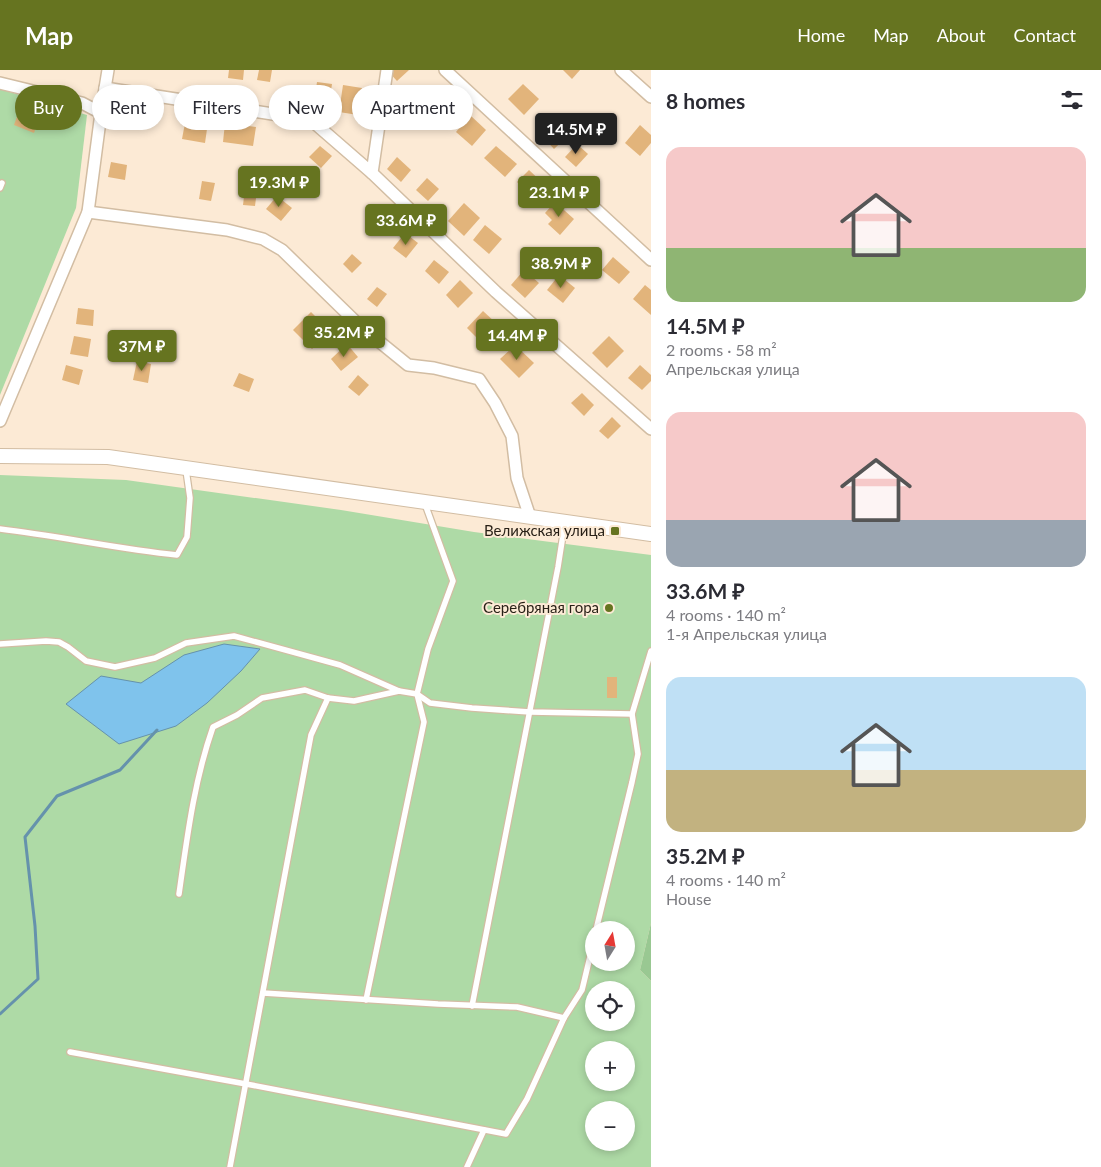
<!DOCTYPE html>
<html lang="en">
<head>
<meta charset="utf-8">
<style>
	:root { --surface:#fff; --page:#f7f7f7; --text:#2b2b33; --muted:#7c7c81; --accent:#667420 }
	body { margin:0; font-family:Lato,sans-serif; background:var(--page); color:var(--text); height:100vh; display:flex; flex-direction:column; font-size:19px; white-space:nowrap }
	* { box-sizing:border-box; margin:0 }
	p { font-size:16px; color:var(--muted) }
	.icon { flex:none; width:28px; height:28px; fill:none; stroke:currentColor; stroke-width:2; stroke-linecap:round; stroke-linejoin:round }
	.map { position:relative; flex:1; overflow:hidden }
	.side { display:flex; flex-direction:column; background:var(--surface); width:450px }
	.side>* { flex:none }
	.guide { position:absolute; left:15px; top:15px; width:475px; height:45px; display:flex; gap:10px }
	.needle { width:32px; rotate:11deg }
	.buttons { position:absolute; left:585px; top:851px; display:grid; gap:10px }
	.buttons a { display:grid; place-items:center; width:50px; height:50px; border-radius:50%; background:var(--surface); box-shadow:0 2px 8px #0003; font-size:25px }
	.price { position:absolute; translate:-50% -42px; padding:0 11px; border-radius:5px; background:var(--accent); color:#fff; font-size:16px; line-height:32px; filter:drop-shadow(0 1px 2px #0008) }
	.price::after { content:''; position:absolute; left:50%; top:30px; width:15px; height:11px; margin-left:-8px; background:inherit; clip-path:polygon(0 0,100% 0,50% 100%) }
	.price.active { background:#222; color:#fff }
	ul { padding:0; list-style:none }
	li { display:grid; align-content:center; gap:10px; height:265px; padding:0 15px }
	li span { display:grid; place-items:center; height:155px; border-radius:15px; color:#555 }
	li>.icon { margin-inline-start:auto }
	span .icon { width:90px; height:90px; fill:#fffc; stroke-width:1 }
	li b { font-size:21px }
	h2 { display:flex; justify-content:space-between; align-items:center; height:60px; padding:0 15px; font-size:21px }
	.pill { padding:0 18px; border-radius:22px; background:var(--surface); box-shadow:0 2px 8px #0003; font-size:18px; line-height:45px }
	.pill.active { background:var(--accent); color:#fff }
	header { display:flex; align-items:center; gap:30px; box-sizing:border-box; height:70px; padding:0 25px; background:var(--accent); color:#fff }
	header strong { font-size:24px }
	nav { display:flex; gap:28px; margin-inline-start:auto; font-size:18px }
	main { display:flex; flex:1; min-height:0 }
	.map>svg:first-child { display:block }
	.green { fill:#aedaa6; fill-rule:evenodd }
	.forest { fill:#99c892 }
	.water { fill:#7fc3ec; stroke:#6592ac }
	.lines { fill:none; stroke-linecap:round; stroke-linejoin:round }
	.stream { stroke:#6592ac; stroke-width:3 }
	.building { fill:#e2b47b }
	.service-casing { stroke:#d2bda3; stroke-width:8 }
	.minor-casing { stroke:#d2bda3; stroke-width:14 }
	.tertiary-casing { stroke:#d2bda3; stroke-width:16 }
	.service { stroke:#fff; stroke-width:5.5 }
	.minor { stroke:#fff; stroke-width:11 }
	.tertiary { stroke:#fff; stroke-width:14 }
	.poi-dot { fill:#667420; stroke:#fcead5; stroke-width:2 }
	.labels { text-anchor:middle; stroke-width:4; stroke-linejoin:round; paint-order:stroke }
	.poi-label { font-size:15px; fill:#271f16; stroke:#fcead5; text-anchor:end }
</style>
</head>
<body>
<header>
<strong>Map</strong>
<nav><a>Home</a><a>Map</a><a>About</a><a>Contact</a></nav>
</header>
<main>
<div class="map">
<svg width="651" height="1097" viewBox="0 0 651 1097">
	<rect width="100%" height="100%" fill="#fcead5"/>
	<g class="green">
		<polygon points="0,19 87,45 76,138 0,325"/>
		<path d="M 0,405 L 126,410 L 341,440 L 474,462 L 651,485 L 651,853 L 640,900 L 651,911 L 651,1097 L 0,1097 ZM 594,860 L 626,860 L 626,892 L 594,892 ZM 594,920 L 626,920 L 626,952 L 594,952 ZM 594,980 L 626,980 L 626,1012 L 594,1012 ZM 594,1040 L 626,1040 L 626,1072 L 594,1072 Z"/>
	</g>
	<polygon class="forest" points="651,853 651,911 640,900"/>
	<polygon class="water" points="224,574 260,579 241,601 207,633 176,656 119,674 66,634 101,606 141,613 184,585"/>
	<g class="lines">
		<polyline class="stream" points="0,944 38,909 35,856 25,767 57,726 120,700 157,660"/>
	</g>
	<g class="building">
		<polygon points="229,0 244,0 243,10 228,8"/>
		<polygon points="259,0 272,0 270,12 257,10"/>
		<polygon points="387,0 409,0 397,11"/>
		<polygon points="563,0 580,0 572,9"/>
		<polygon points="317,12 332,14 329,34 314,32"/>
		<polygon points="523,14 539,29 524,45 508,29"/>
		<polygon points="343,15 362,18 358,45 339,42"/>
		<polygon points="441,19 459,35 443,52 426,35"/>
		<polygon points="19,41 39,49 34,63 14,55"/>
		<polygon points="123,41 137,43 135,58 121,56"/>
		<polygon points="470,45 486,60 472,76 456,62"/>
		<polygon points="186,48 208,52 205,73 182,69"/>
		<polygon points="559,52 570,64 554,79 543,67"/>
		<polygon points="225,53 256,57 253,76 223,72"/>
		<polygon points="640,55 651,65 651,73 640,86 625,73"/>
		<polygon points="577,74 588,84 576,97 565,87"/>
		<polygon points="320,76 332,86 321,98 309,87"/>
		<polygon points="496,76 517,94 505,107 484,88"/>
		<polygon points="397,87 411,100 401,112 387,99"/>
		<polygon points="111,92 127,95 125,110 108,107"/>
		<polygon points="529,100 546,116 530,133 520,123 524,118 517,112"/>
		<polygon points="427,108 439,119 428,131 416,120"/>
		<polygon points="202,111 215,113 211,131 199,129"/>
		<polygon points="245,118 257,120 255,136 243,135"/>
		<polygon points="277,126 292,138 281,151 266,139"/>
		<polygon points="555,132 574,149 560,165 548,154 552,150 545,143"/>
		<polygon points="464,133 480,148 464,166 448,151"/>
		<polygon points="380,135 393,146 380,161 368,150"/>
		<polygon points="485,155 502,169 489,184 473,170"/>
		<polygon points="405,163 418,173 406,188 393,178"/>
		<polygon points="352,184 362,193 352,203 343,194"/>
		<polygon points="613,187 630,202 619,214 602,200"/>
		<polygon points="434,190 449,202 439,214 425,201"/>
		<polygon points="524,200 539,213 525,228 511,215"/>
		<polygon points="559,205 575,218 563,233 547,220"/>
		<polygon points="460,210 473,223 458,238 446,225"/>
		<polygon points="645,215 651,220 651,245 633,229"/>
		<polygon points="377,217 387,224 377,237 367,229"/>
		<polygon points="78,238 94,240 93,256 76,254"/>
		<polygon points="483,241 496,253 480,271 467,258"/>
		<polygon points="311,242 330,261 312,279 293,260"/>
		<polygon points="74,266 91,269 88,287 70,284"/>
		<polygon points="609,266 624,281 607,298 592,283"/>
		<polygon points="347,274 358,287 341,301 331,289"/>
		<polygon points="515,275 534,293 519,308 500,289"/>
		<polygon points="137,291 151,294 148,313 133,310"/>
		<polygon points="66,295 83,300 79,315 62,310"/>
		<polygon points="640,295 651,305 651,311 642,320 628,308"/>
		<polygon points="239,303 254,309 249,322 233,316"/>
		<polygon points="358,305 369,315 359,326 348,317"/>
		<polygon points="582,323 594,335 584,346 571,333"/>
		<polygon points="612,347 621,356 608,369 599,361"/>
		<rect x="607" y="607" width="10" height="21"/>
	</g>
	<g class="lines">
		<g class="service-casing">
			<g id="service">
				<polyline points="0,118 2,113"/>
				<polyline points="425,434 453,511 428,579 417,624 430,633 472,638 530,642 632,644"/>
				<path d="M 0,459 C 59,466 118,479 177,485 L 187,467 L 190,428 L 186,400"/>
				<polyline points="0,574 46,571 59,572 68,577 86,591 115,597 155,588 186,573 234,566 340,595 399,621"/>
				<path d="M 179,824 C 187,768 194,711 213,657 L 237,645 L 262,628 L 305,620 L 328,628 L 354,631 L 399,621 L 417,624 L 424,652 L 366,930"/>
				<polyline points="596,860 632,712 638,684 632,644 651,581"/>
				<polyline points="263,923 438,934 517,937 564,948"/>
				<polyline points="472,936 558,497 565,452"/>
				<polyline points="70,982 246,1014 506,1064 527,1029 564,948 582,920 594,870"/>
				<polyline points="230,1097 311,665 328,628"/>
				<polyline points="467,1097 484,1060"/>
			</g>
		</g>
		<g class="minor-casing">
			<g id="minor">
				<polyline points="387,0 372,103 496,222 651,359"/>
				<polyline points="445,0 651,190"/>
				<polyline points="621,0 651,27"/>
				<polyline points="0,13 82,33 101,43 88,142 0,351"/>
				<polyline points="105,18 311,50 372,103"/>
				<polyline points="101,43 108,0"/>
				<polyline points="88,142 227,160 263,169 282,180 360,256 408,295 434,298 479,309 495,333 512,366 517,408 530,447"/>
			</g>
		</g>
		<g class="tertiary-casing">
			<polyline id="tertiary" points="0,386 108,387 651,464"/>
		</g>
		<use href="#service" class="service"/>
		<use href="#minor" class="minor"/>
		<use href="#tertiary" class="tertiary"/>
	</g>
	<g class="poi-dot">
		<rect x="610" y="456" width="10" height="10" rx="2.5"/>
		<circle cx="609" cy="538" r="5"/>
	</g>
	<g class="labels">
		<g class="poi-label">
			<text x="605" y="466">Велижская улица</text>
			<text x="599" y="543">Серебряная гора</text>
		</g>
	</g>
</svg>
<div class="buttons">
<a><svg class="needle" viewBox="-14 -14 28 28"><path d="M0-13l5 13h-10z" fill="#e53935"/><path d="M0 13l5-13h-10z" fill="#7c7c81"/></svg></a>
<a><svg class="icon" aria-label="locate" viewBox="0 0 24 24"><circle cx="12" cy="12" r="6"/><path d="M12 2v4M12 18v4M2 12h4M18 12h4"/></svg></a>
<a>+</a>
<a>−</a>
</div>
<b class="price active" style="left:576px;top:85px">14.5M ₽</b>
<b class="price" style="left:279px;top:138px">19.3M ₽</b>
<b class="price" style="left:559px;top:148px">23.1M ₽</b>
<b class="price" style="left:406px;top:176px">33.6M ₽</b>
<b class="price" style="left:561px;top:219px">38.9M ₽</b>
<b class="price" style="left:344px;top:288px">35.2M ₽</b>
<b class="price" style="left:517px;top:291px">14.4M ₽</b>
<b class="price" style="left:142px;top:302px">37M ₽</b>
<div class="guide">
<a class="pill active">Buy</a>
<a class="pill">Rent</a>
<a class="pill">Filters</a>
<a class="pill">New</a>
<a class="pill">Apartment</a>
</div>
</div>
<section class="side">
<h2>8 homes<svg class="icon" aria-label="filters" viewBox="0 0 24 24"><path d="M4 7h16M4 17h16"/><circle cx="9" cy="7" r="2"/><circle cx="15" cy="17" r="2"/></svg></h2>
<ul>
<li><span style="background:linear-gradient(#f6c9c9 65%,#8fb573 0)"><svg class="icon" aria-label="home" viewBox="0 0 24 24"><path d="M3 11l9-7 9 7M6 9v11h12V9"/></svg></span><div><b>14.5M ₽</b><p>2 rooms · 58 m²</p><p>Апрельская улица</p></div></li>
<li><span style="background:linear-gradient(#f6c9c9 70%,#9aa5b1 0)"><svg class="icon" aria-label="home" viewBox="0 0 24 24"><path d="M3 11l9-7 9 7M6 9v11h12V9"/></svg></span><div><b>33.6M ₽</b><p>4 rooms · 140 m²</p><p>1-я Апрельская улица</p></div></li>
<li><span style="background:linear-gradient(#bfe0f5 60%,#c2b280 0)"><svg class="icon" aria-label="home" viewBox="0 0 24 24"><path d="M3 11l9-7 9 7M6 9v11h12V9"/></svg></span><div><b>35.2M ₽</b><p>4 rooms · 140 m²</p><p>House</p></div></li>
</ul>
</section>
</main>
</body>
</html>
